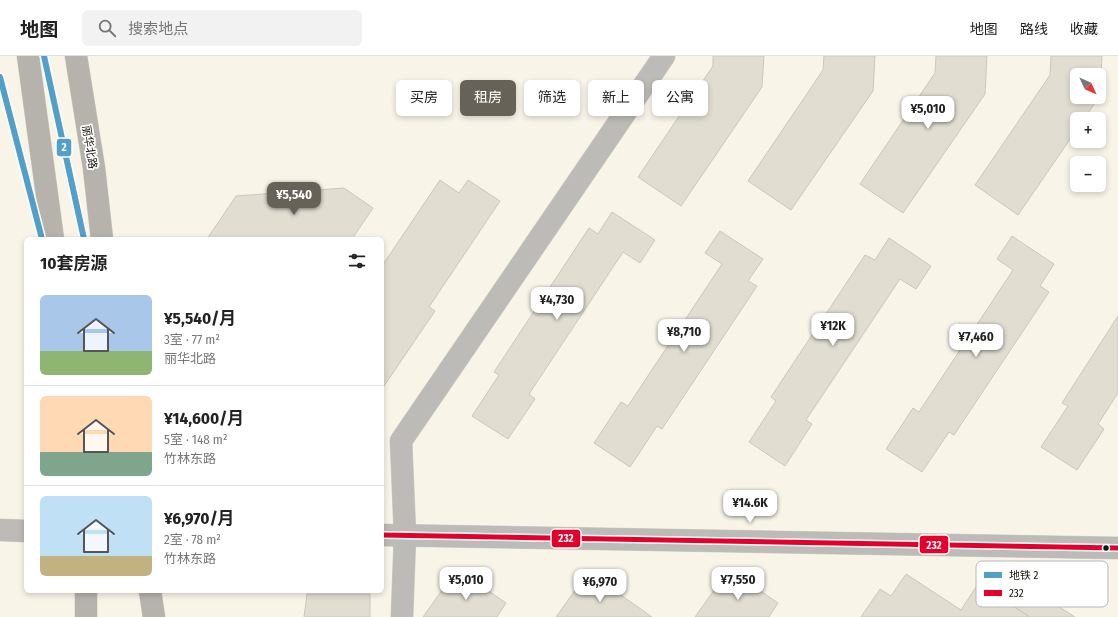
<!DOCTYPE html>
<html lang="zh">
<head>
<meta charset="utf-8">
<style>
	:root { --surface:#fff; --page:#f2f2f2; --text:#222; --muted:#767676; --line:#e0e0e0; --accent:#666258 }
	body { margin:0; font-family:"Fira Sans Condensed","Noto Sans SC",sans-serif; background:var(--page); color:var(--text); height:100vh; display:flex; flex-direction:column; font-size:15px; white-space:nowrap }
	* { box-sizing:border-box; margin:0 }
	p { font-size:13px; color:var(--muted) }
	.icon { flex:none; width:22px; height:22px; fill:none; stroke:currentColor; stroke-width:2; stroke-linecap:round; stroke-linejoin:round }
	.map { position:relative; flex:1; overflow:hidden }
	.sheet { position:absolute; left:24px; top:181px; width:360px; height:356px; display:flex; flex-direction:column; background:var(--surface); border-radius:6px; box-shadow:0 2px 6px #0003 }
	.sheet>* { flex:none }
	.hud { position:absolute; left:396px; top:24px; width:380px; height:36px; display:flex; gap:8px }
	.needle { width:26px; rotate:134deg }
	.controls { position:absolute; left:1070px; top:12px; display:grid; gap:8px }
	.controls a { display:grid; place-items:center; width:36px; height:36px; border-radius:6px; background:var(--surface); box-shadow:0 2px 6px #0003; font-size:20px }
	.price { position:absolute; translate:-50% -34px; padding:0 9px; border-radius:8px; background:#fff; color:#222; font-size:13px; line-height:26px; filter:drop-shadow(0 1px 2px #0008) }
	.price::after { content:''; position:absolute; left:50%; top:24px; width:12px; height:9px; margin-left:-6px; background:inherit; clip-path:polygon(0 0,100% 0,50% 100%) }
	.price.active { background:var(--accent); color:#fff }
	ul { padding:0; list-style:none }
	li { display:flex; align-items:center; gap:12px; height:100px; padding:0 16px }
	li+li { border-top:1px solid var(--line) }
	li span { display:grid; place-items:center; flex:none; width:112px; height:80px; border-radius:6px; color:#555 }
	li>.icon { margin-inline-start:auto }
	span .icon { width:48px; height:48px; fill:#fffc; stroke-width:1 }
	li b { font-size:17px }
	h2 { display:flex; justify-content:space-between; align-items:center; height:48px; padding:0 16px; font-size:17px }
	.tag { padding:0 14px; border-radius:6px; background:var(--surface); box-shadow:0 2px 6px #0003; font-size:14px; line-height:36px }
	.tag.active { background:var(--accent); color:#fff }
	header { display:flex; align-items:center; gap:24px; box-sizing:border-box; height:56px; padding:0 20px; background:var(--surface); border-bottom:1px solid var(--line) }
	header strong { font-size:19px }
	nav { display:flex; gap:22px; margin-inline-start:auto; font-size:14px }
	.search { width:280px; height:36px; background:var(--page); display:flex; align-items:center; gap:10px; box-sizing:border-box; padding:0 14px; border-radius:6px; color:var(--muted); font-size:15px }
	.map>svg:first-child { display:block }
	.building { fill:#e1ddd1; stroke:#cbc7be }
	.lines { fill:none; stroke-linecap:round; stroke-linejoin:round }
	.minor-casing { stroke:#d2cfc6; stroke-width:23 }
	.major-casing { stroke:#d2cfc6; stroke-width:23 }
	.minor { stroke:#bcbbb7; stroke-width:22 }
	.major { stroke:#b6b3ac; stroke-width:22 }
	.bus-1-casing { stroke:#fff; stroke-width:8 }
	.bus-1 { stroke:#e4002b; stroke-width:5 }
	.metro-1-casing { stroke:#fff; stroke-width:9 }
	.metro-1 { stroke:#529fc9; stroke-width:6 }
	.bus-dot { fill:#17140b; stroke:#fff; stroke-width:1.5 }
	.labels { text-anchor:middle; stroke-width:3.5; stroke-linejoin:round; paint-order:stroke }
	.street-label { font-size:11px; fill:#17140b; stroke:#fff }
	.key { fill:#fff; stroke:#b9b8b6; stroke-width:1 }
	.key-label { font-size:11px; fill:#17140b }
	.line-badge { stroke:#fff; stroke-width:1.5 }
	.badge-label { font-size:11px; text-anchor:middle; font-weight:bold; fill:#fff }
</style>
</head>
<body>
<header>
<strong>地图</strong>
<div class="search"><svg class="icon" aria-label="search" viewBox="0 0 24 24"><circle cx="10" cy="10" r="6"/><path d="M15 15l6 6"/></svg>搜索地点</div>
<nav><a>地图</a><a>路线</a><a>收藏</a></nav>
</header>
<div class="map">
<svg width="1118" height="561" viewBox="0 0 1118 561">
	<rect width="100%" height="100%" fill="#f8f4e8"/>
	<g class="building">
		<polygon points="713,0 764,0 762,31 681,150 638,121 713,10"/>
		<polygon points="824,0 875,0 873,35 791,154 748,125 823,14"/>
		<polygon points="936,0 987,0 985,38 903,157 860,128 935,17"/>
		<polygon points="1051,0 1102,0 1100,40 1099,41 1099,19 1077,19 1077,41 1099,41 1084,63 1077,63 1077,73 1018,159 975,129 1050,19"/>
		<polygon points="440,124 459,137 468,124 500,145 429,251 435,255 382,333 382,210"/>
		<polygon points="344,132 373,152 352,183 207,183 236,140"/>
		<polygon points="612,156 655,184 640,207 623,196 529,338 535,343 508,383 472,360 499,319 494,316 589,172 598,178"/>
		<polygon points="720,175 763,203 748,225 757,230 662,373 657,370 630,411 594,387 621,346 628,350 722,208 705,197"/>
		<polygon points="1012,180 1054,208 1040,230 1049,236 954,379 949,376 922,416 886,393 913,352 919,356 1013,214 997,203"/>
		<polygon points="889,182 931,210 916,233 900,223 806,364 812,368 785,410 749,386 776,345 771,341 865,199 875,204"/>
		<polygon points="1118,260 1118,337 1098,368 1104,373 1077,414 1041,391 1068,350 1062,347"/>
		<polygon points="463,517 506,547 497,561 423,561 445,530 451,534"/>
		<polygon points="735,517 778,547 769,561 695,561 717,530 723,534"/>
		<polygon points="1007,517 1075,561 1030,561 1013,550 1030,561 861,561 880,533 891,540 906,518 961,554 978,528 993,538"/>
		<polygon points="594,520 652,561 556,561 576,533 582,537"/>
		<polygon points="307,538 370,538 370,561 304,561"/>
	</g>
	<g class="lines">
		<g class="minor-casing">
			<g id="minor">
				<polyline points="0,474 26,475"/>
				<polyline points="382,479 1118,492"/>
				<polyline points="402,561 405,479 401,385 664,0"/>
			</g>
		</g>
		<g class="major-casing">
			<g id="major">
				<polyline points="28,0 53,183"/>
				<polyline points="76,0 94,112 102,183"/>
				<polyline points="86,535 86,561"/>
				<polyline points="150,535 154,561"/>
			</g>
		</g>
		<use href="#minor" class="minor"/>
		<use href="#major" class="major"/>
		<g class="bus-1-casing">
			<polyline id="bus-1" points="382,479 1118,492"/>
		</g>
		<use href="#bus-1" class="bus-1"/>
		<g class="metro-1-casing">
			<g id="metro-1">
				<polyline points="44,0 84,183"/>
				<polyline points="0,21 42,183"/>
			</g>
		</g>
		<use href="#metro-1" class="metro-1"/>
	</g>
	<circle class="bus-dot" cx="1106" cy="492" r="3.5"/>
	<g class="labels">
		<g class="street-label">
			<text transform="translate(90 91) rotate(81)" y="4">丽华北路</text>
		</g>
	</g>
	<rect x="976" y="505" width="132" height="46" rx="6" class="key"/>
	<rect x="984" y="516" width="18" height="6" fill="#529fc9"/>
	<rect x="984" y="534" width="18" height="6" fill="#e4002b"/>
	<g class="key-label">
		<text x="1009" y="523">地铁 2</text>
		<text x="1009" y="541">232</text>
	</g>
	<g class="line-badge">
		<rect x="56" y="82" width="16" height="19" rx="4" fill="#529fc9"/>
		<rect x="551" y="473" width="30" height="19" rx="4" fill="#e4002b"/>
		<rect x="919" y="479" width="30" height="19" rx="4" fill="#e4002b"/>
	</g>
	<g class="badge-label">
		<text x="64" y="95">2</text>
		<text x="566" y="486">232</text>
		<text x="934" y="493">232</text>
	</g>
</svg>
<div class="controls">
<a><svg class="needle" viewBox="-14 -14 28 28"><path d="M0-13l5 13h-10z" fill="#e53935"/><path d="M0 13l5-13h-10z" fill="#767676"/></svg></a>
<a>+</a>
<a>−</a>
</div>
<b class="price" style="left:928px;top:74px">¥5,010</b>
<b class="price active" style="left:294px;top:160px">¥5,540</b>
<b class="price" style="left:557px;top:265px">¥4,730</b>
<b class="price" style="left:833px;top:291px">¥12K</b>
<b class="price" style="left:684px;top:297px">¥8,710</b>
<b class="price" style="left:976px;top:302px">¥7,460</b>
<b class="price" style="left:750px;top:468px">¥14.6K</b>
<b class="price" style="left:466px;top:545px">¥5,010</b>
<b class="price" style="left:738px;top:545px">¥7,550</b>
<b class="price" style="left:600px;top:547px">¥6,970</b>
<div class="hud">
<a class="tag">买房</a>
<a class="tag active">租房</a>
<a class="tag">筛选</a>
<a class="tag">新上</a>
<a class="tag">公寓</a>
</div>
<section class="sheet">
<h2>10套房源<svg class="icon" aria-label="filters" viewBox="0 0 24 24"><path d="M4 7h16M4 17h16"/><circle cx="9" cy="7" r="2"/><circle cx="15" cy="17" r="2"/></svg></h2>
<ul>
<li><span style="background:linear-gradient(#a9c7e8 70%,#8fb573 0)"><svg class="icon" aria-label="home" viewBox="0 0 24 24"><path d="M3 11l9-7 9 7M6 9v11h12V9"/></svg></span><div><b>¥5,540/月</b><p>3室 · 77 m²</p><p>丽华北路</p></div></li>
<li><span style="background:linear-gradient(#ffd9b3 70%,#7fa58c 0)"><svg class="icon" aria-label="home" viewBox="0 0 24 24"><path d="M3 11l9-7 9 7M6 9v11h12V9"/></svg></span><div><b>¥14,600/月</b><p>5室 · 148 m²</p><p>竹林东路</p></div></li>
<li><span style="background:linear-gradient(#bfe0f5 75%,#c2b280 0)"><svg class="icon" aria-label="home" viewBox="0 0 24 24"><path d="M3 11l9-7 9 7M6 9v11h12V9"/></svg></span><div><b>¥6,970/月</b><p>2室 · 78 m²</p><p>竹林东路</p></div></li>
</ul>
</section>
</div>
</body>
</html>
